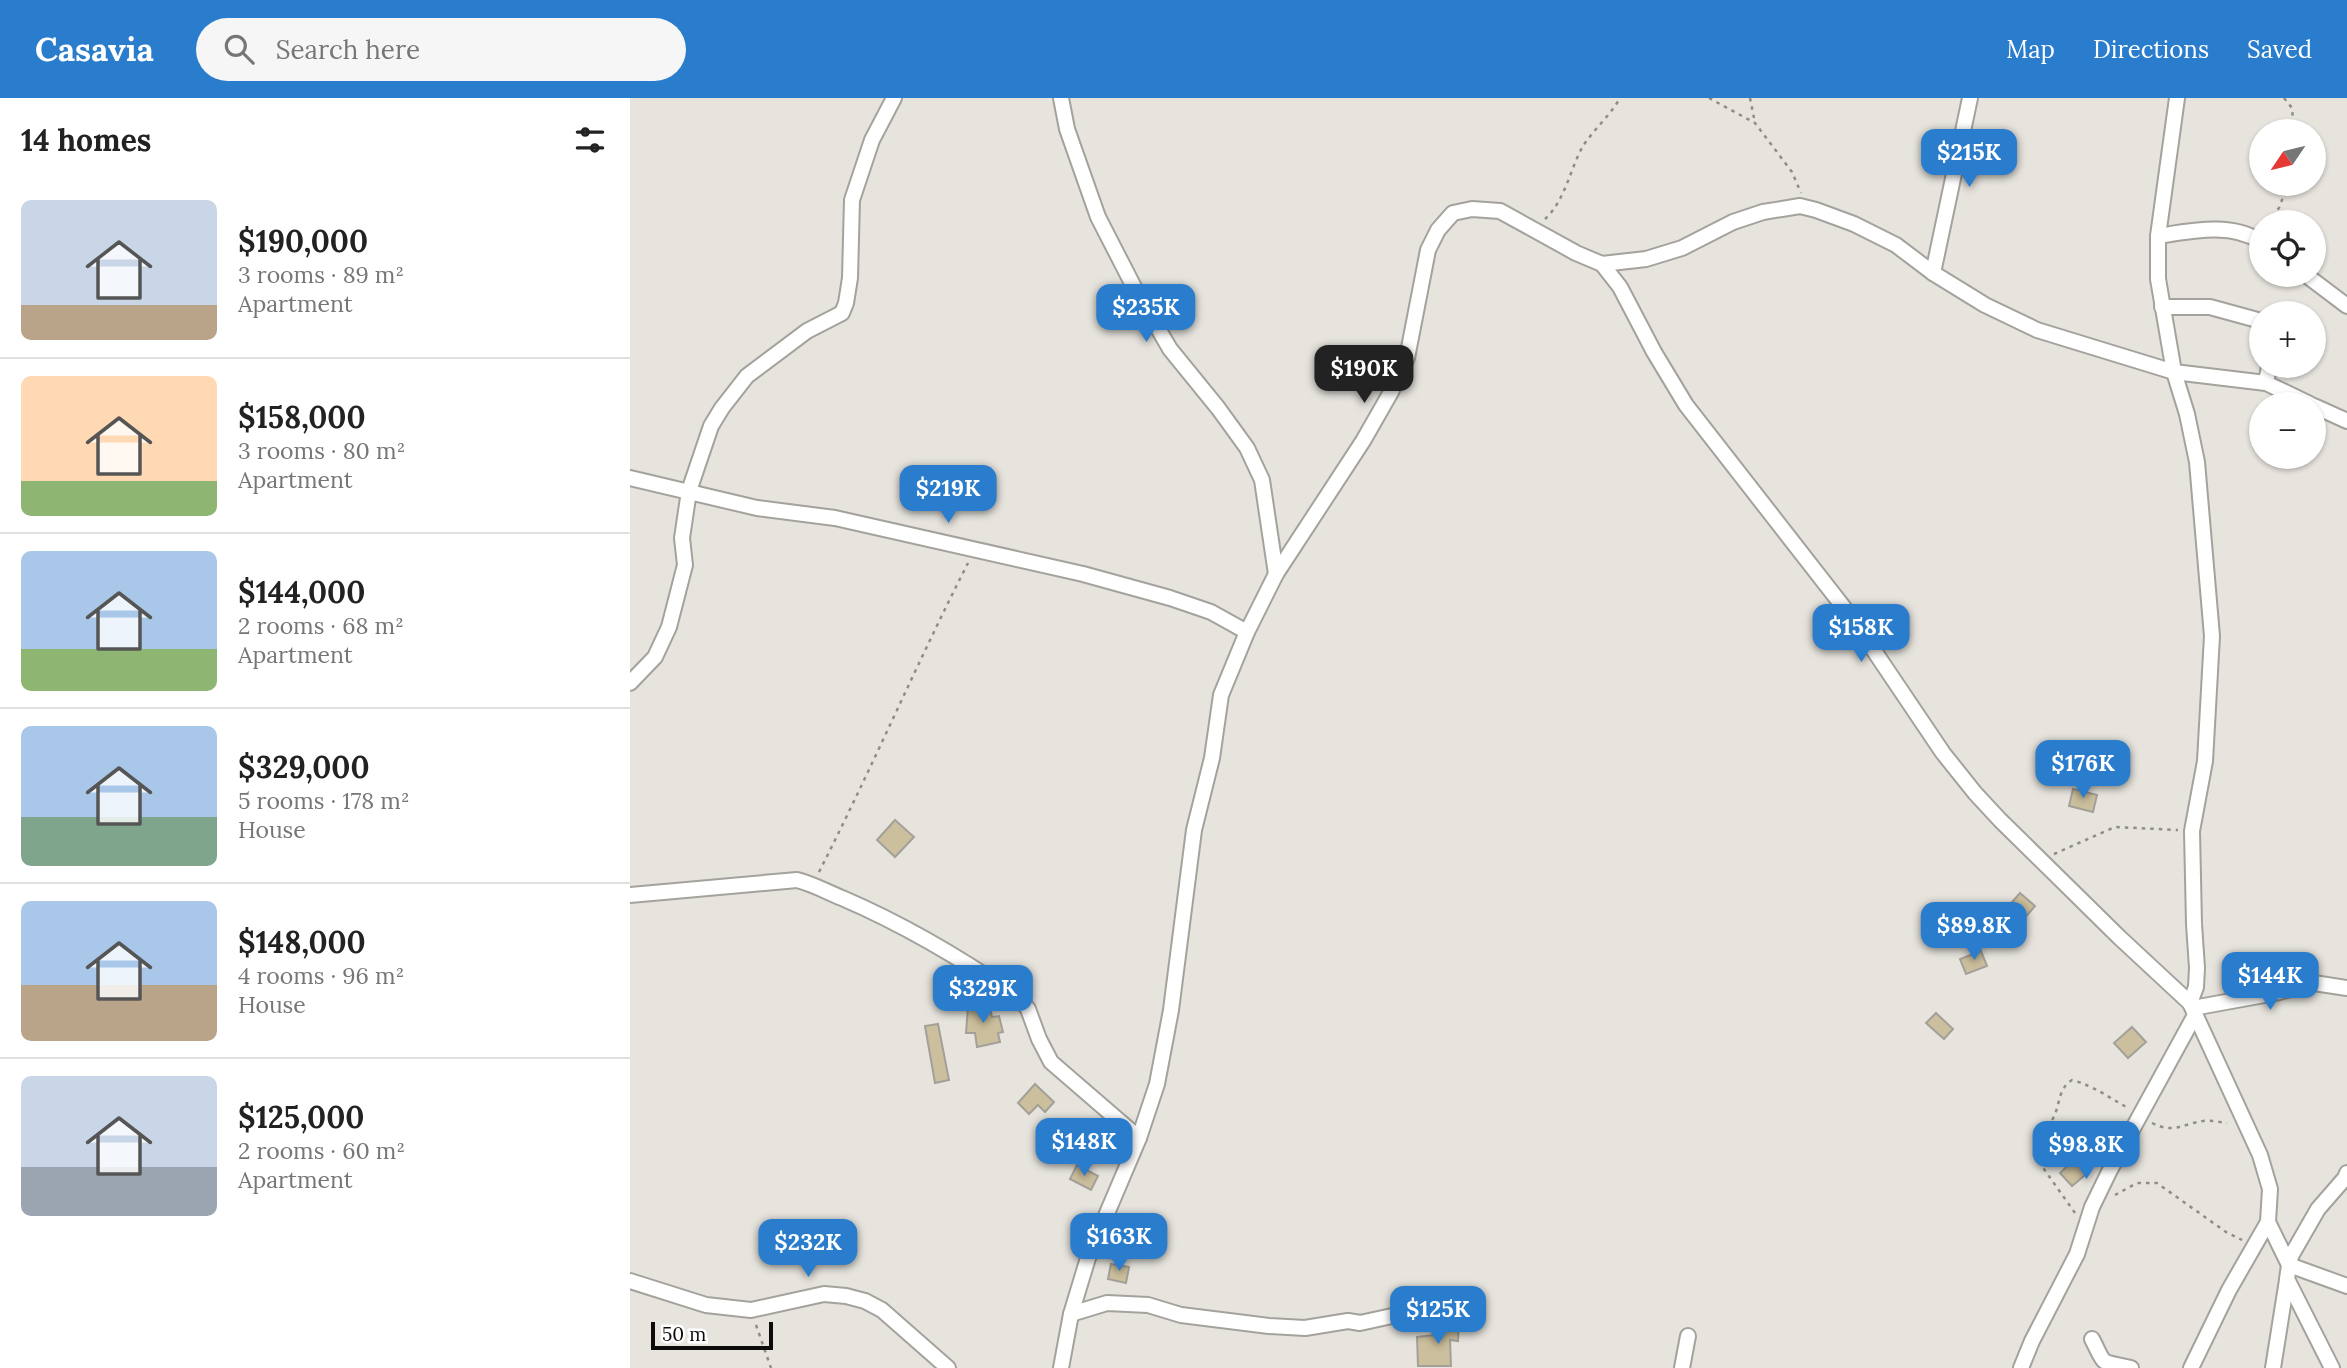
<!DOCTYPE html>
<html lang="en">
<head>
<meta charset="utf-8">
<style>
	:root { --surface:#fff; --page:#f6f6f6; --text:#222; --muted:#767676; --line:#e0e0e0; --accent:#2a7dcc }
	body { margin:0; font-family:Lora,serif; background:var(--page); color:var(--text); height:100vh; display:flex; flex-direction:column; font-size:26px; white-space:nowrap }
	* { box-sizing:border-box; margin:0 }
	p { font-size:23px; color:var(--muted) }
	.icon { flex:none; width:38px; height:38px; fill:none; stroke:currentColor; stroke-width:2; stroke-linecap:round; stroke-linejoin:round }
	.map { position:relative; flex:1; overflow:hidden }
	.sheet { display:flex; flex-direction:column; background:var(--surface); width:630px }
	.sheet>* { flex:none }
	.needle { width:46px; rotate:235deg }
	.fabs { position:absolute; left:1619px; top:21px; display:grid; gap:14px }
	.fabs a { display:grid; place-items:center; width:77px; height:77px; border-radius:50%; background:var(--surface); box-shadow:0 2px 5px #0004; font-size:35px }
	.scale { position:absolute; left:21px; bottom:18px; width:122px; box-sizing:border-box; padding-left:7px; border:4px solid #0d0c0a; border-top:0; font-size:19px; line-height:24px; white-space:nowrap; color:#0d0c0a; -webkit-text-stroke:5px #fff; paint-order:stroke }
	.price { position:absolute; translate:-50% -60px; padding:0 16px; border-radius:14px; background:var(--accent); color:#fff; font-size:23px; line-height:46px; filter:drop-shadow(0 2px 4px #0008) }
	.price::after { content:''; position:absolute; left:50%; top:42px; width:21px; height:16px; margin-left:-10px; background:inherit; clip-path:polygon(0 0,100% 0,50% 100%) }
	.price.active { background:#222; color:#fff }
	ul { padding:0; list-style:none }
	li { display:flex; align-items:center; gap:21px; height:175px; padding:0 21px }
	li+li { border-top:2px solid var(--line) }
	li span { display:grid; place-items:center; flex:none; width:196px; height:140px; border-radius:10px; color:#555 }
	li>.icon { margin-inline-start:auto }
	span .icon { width:84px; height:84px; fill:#fffc; stroke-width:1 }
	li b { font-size:30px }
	h2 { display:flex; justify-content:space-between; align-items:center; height:84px; padding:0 21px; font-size:30px }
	header { display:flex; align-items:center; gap:42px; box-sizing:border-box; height:98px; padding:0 35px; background:var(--accent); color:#fff }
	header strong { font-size:33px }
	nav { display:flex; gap:38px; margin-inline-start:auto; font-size:24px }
	.search { width:490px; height:63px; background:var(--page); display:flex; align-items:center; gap:18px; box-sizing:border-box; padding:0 24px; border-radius:38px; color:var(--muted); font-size:26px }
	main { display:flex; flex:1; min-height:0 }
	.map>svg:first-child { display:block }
	.building { fill:#ccbf9d; stroke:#a3a09a; stroke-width:2 }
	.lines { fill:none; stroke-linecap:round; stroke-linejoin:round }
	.minor-casing { stroke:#a4a29c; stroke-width:18 }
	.path { stroke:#8f8d88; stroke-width:2.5; stroke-dasharray:3.5 5; stroke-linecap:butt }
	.minor { stroke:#fff; stroke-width:14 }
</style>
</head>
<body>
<header>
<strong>Casavia</strong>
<div class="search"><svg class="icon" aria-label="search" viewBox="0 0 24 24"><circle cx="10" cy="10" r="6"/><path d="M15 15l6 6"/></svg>Search here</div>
<nav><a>Map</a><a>Directions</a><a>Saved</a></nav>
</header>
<main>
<section class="sheet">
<h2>14 homes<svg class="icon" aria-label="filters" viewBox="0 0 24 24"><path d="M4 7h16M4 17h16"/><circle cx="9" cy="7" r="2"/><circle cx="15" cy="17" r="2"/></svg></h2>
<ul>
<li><span style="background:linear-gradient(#c9d6e8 75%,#b9a48a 0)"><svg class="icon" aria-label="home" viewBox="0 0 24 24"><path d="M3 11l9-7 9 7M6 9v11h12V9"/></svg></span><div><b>$190,000</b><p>3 rooms · 89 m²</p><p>Apartment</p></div></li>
<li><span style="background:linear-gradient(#ffd9b3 75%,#8fb573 0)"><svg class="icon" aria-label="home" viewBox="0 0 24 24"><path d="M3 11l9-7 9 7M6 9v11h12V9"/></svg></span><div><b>$158,000</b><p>3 rooms · 80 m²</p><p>Apartment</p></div></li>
<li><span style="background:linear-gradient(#a9c7e8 70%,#8fb573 0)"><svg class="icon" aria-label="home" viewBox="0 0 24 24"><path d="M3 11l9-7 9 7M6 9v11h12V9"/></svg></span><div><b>$144,000</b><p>2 rooms · 68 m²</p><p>Apartment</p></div></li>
<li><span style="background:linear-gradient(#a9c7e8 65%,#7fa58c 0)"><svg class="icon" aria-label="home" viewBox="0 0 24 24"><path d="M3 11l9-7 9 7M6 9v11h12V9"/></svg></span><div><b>$329,000</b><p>5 rooms · 178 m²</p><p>House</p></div></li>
<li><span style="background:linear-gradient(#a9c7e8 60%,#b9a48a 0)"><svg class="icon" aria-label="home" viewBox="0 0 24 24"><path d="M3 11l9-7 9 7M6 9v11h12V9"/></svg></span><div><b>$148,000</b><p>4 rooms · 96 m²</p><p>House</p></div></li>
<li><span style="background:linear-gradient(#c9d6e8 65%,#9aa5b1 0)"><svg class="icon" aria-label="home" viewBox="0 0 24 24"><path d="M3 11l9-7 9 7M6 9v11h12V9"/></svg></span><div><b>$125,000</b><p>2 rooms · 60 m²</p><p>Apartment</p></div></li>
</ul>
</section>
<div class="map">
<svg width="1717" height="1270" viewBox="0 0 1717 1270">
	<rect width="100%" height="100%" fill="#e7e4de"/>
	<g class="building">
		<polygon points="1443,691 1467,697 1463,714 1439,708"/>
		<polygon points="265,722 284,739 265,759 247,742"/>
		<polygon points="1390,795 1405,808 1392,823 1377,810"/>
		<polygon points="1351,853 1357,868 1336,876 1330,861"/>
		<polygon points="353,906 355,911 360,910 362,919 369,918 373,934 368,935 370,944 347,949 345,935 336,935 338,908"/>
		<polygon points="1306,915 1323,931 1314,941 1296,925"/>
		<polygon points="308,926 319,982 305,985 295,928"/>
		<polygon points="1502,929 1516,944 1498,960 1484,945"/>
		<polygon points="405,986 424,1004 415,1014 408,1007 399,1016 388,1005"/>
		<polygon points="1447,1059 1460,1073 1442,1088 1430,1075"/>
		<polygon points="447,1067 468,1078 461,1092 440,1081"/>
		<polygon points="481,1166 499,1169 496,1185 478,1181"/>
		<polygon points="815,1219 829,1220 828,1243 820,1242 821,1268 788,1268 787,1239 814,1236"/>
	</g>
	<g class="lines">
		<g class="minor-casing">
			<g id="minor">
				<polyline points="431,0 437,31 468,119 505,191 540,251 588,310 617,350 632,382 646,476"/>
				<polyline points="1547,0 1528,138 1528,181 1544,274 1557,316 1567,364 1582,538 1575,663 1562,733 1564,826 1567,870 1566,889 1560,905 1630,1057 1640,1091 1638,1124 1659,1167 1657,1181 1702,1270"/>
				<path d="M 1528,138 C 1561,133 1602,124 1631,144"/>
				<polyline points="972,166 990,189 1024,254 1056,307 1222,520 1313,655 1345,695 1370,722 1490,840 1560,905"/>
				<polyline points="1303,175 1340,0"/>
				<polyline points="1676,177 1717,208"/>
				<polyline points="1532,209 1580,209 1631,223"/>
				<polyline points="1636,285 1639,268"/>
				<polyline points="1684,308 1717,323"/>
				<polyline points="0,380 127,410 205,420 453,476 540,500 581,514 617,534"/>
				<polyline points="0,585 25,559 39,529 55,467 52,440 59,393 81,328 92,310 117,278 177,233 212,215 216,205 220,180 222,102 242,42 264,0"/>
				<path d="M 0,797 L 167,782 C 183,786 197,794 212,800 C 275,827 334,862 390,901 L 398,911 L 409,941 L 421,964 L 509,1040"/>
				<polyline points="1563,910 1645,895 1684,885 1717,890"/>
				<polyline points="1717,1075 1715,1080 1688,1111 1661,1158 1659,1167 1717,1188"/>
				<polyline points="0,1183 76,1207 121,1212 194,1196 216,1198 235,1203 252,1212 318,1270"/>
				<polyline points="441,1216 477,1205 518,1207 551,1217 639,1228 675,1230 718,1223 730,1225 762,1218"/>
				<path d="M 1462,1241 C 1477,1270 1468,1262 1501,1270"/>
				<polyline points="431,1270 441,1216 458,1160 509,1040 527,986 541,912 564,732 582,660 591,597 617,534 646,476 733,343 761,294 777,260 798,152 808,132 823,115 842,111 870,113 946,155 972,166 1016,161 1052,150 1103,124 1133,114 1170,108 1186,112 1224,126 1266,147 1303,175 1355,207 1407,232 1544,274 1636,285 1680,306"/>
				<polyline points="1052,1270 1058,1238"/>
				<polyline points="1391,1270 1402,1243 1447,1156 1462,1109 1479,1074 1565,917"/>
				<polyline points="1561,1270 1599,1192 1638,1124"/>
				<polyline points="1643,1270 1657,1182"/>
			</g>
		</g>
		<g class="path">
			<polyline points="1079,0 1125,25 1162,74 1171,95"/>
			<polyline points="1120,0 1125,25"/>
			<polyline points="1654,0 1662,10 1664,33"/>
			<path d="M 915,121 C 935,103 940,71 953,48 C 964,31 980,18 990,0"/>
			<polyline points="1636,124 1649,110 1658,86"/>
			<polyline points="1424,756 1485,729 1548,732"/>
			<path d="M 189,774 C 241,672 286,567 338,465"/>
			<path d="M 1522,1025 C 1544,1036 1552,1026 1573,1023 C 1580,1022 1589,1024 1597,1025"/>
			<polyline points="1485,1097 1507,1085 1527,1085 1596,1134 1612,1142"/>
			<path d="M 1445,1115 L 1404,1057 C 1410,1043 1419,1030 1425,1016 C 1430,1004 1429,990 1442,982 C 1464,988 1478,999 1498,1010"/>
			<polyline points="126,1227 141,1270"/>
		</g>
		<use href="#minor" class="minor"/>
	</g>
</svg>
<div class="fabs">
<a><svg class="needle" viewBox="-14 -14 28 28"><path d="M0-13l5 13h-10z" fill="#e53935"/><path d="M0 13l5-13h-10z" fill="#767676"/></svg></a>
<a><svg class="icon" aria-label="locate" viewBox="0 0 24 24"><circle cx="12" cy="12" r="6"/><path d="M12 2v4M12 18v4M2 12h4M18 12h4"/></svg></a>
<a>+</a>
<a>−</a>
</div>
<div class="scale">50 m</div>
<b class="price" style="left:1339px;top:91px">$215K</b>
<b class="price" style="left:516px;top:246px">$235K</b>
<b class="price active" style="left:734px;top:307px">$190K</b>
<b class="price" style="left:318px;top:427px">$219K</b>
<b class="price" style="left:1231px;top:566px">$158K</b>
<b class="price" style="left:1453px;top:702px">$176K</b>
<b class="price" style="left:1344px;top:864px">$89.8K</b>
<b class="price" style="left:1640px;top:914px">$144K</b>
<b class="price" style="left:353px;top:927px">$329K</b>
<b class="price" style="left:454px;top:1080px">$148K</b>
<b class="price" style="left:1456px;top:1083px">$98.8K</b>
<b class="price" style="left:489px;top:1175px">$163K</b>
<b class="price" style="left:178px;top:1181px">$232K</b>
<b class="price" style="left:808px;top:1248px">$125K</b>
</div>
</main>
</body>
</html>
